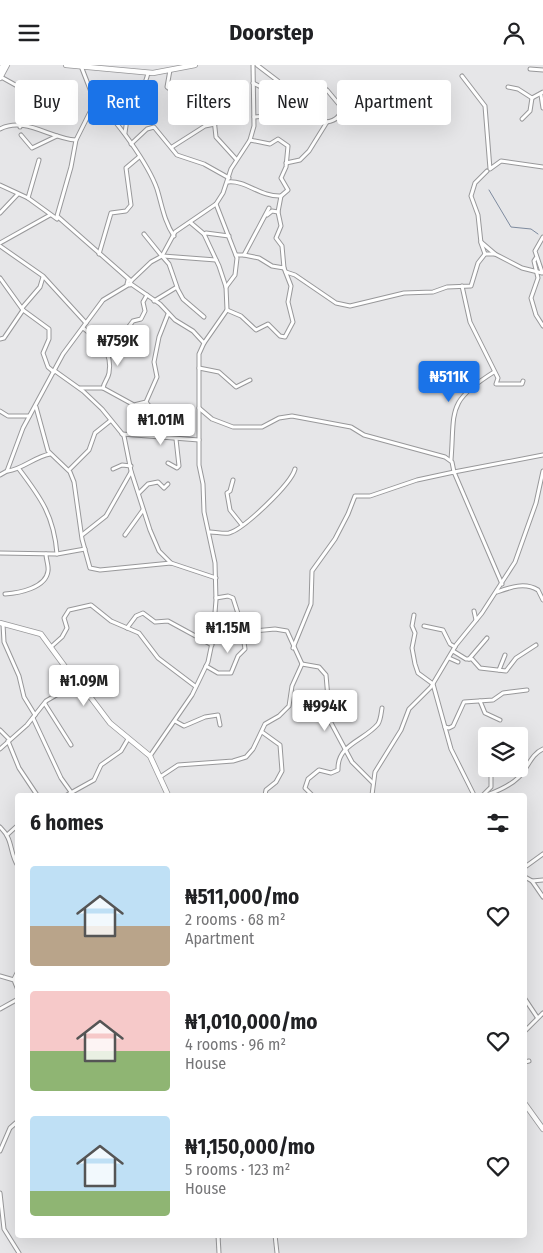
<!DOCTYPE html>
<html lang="en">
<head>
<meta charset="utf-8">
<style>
	:root { --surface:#fff; --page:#f2f2f2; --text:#202124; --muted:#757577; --accent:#1a73e8 }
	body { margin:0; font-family:"Fira Sans Condensed",sans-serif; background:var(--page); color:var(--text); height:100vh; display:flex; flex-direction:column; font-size:19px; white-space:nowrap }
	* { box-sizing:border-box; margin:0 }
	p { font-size:16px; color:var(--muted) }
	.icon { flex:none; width:28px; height:28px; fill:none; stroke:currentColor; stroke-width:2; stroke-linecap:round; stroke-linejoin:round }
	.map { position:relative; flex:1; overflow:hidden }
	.details { position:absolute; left:15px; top:728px; width:512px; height:445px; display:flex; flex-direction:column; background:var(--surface); border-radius:5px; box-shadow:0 5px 20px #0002 }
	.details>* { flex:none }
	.hud { position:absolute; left:15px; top:15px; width:514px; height:45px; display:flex; gap:10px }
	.controls { position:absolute; left:478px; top:662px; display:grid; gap:10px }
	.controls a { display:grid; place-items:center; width:50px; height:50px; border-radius:5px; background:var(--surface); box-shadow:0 5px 20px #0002; font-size:25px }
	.price { position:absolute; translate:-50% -42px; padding:0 11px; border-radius:5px; background:#fff; color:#222; font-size:16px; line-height:32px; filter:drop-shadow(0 1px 2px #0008) }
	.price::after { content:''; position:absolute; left:50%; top:30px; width:15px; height:11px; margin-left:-8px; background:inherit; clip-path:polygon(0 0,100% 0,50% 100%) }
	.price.current { background:var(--accent); color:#fff }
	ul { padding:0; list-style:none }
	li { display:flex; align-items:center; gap:15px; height:125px; padding:0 15px }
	li span { display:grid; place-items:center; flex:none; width:140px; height:100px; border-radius:5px; color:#555 }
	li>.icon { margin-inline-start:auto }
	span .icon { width:60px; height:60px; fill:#fffc; stroke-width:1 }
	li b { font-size:21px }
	h2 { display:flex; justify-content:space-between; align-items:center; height:60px; padding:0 15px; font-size:21px }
	.pill { padding:0 18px; border-radius:5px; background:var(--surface); box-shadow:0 5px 20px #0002; font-size:18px; line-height:45px }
	.pill.current { background:var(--accent); color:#fff }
	header { display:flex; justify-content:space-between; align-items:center; height:65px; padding:0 15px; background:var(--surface); font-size:22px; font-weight:700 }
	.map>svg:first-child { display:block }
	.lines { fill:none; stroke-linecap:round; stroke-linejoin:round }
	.stream { stroke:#7d8a9e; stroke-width:1 }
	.minor-casing { stroke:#98989a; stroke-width:5 }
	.major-casing { stroke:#98989a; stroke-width:6 }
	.minor { stroke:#fff; stroke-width:3 }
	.major { stroke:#fff; stroke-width:4.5 }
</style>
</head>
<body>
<header><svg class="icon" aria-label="menu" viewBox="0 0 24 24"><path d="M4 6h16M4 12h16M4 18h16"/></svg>Doorstep<svg class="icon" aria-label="person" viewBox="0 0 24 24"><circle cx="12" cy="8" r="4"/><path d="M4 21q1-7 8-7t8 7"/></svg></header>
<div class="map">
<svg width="543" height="1188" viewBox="0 0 543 1188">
	<rect width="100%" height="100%" fill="#e6e6e8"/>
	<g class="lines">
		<polyline class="stream" points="489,125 511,162 531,164 538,169"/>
		<g class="minor-casing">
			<g id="minor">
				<polyline points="257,0 278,16"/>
				<polyline points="81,1 95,37 76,75 71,102 57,151 131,216 130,220 127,219 128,215"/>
				<polyline points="530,4 543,5"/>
				<polyline points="170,5 167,22 183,34 200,38 208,43 214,54 216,72 236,94"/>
				<polyline points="462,11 485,41 490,104 501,96 543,102"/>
				<polyline points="1,12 19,22"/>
				<polyline points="253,18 265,24 277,43"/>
				<polyline points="508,22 518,24 532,33 543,27"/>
				<polyline points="541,30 543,43"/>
				<path d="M 95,37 C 115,51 149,101 157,124 C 162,140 164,156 174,171"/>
				<polyline points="342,43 384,29"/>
				<path d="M 254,52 L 267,51 L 277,43 C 292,52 337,70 342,43 L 327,25"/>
				<polyline points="522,54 530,46 532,33"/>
				<polyline points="20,62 20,54 39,35"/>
				<path d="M 0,64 C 25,51 51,74 76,75"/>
				<path d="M 125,68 L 130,32 L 132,27 C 143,22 145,21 148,8"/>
				<polyline points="21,70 32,83 57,71"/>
				<polyline points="131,79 147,64 154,62 177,90 204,99 229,113"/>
				<polyline points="172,82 205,61 215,59"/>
				<polyline points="286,98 300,95 309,86 327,57"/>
				<path d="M 228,117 C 246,115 260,132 281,131 L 288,125 L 281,113 L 286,102 L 288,81 L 278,74 L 270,79 L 250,75"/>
				<polyline points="0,120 28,133 57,154"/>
				<polyline points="28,133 39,95"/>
				<polyline points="216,139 237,193 235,210 226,222"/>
				<polyline points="0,148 18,129"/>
				<polyline points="267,150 272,146 278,147"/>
				<polyline points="191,158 204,169 219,201 226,222 227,245 204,278"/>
				<polyline points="144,169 161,190"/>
				<polyline points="204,169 206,168 229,171"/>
				<polyline points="481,177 495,189 522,203 542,208"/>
				<polyline points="0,178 50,150"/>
				<polyline points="0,181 43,211 86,258"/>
				<polyline points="99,189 111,148 126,146 131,140 126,103 139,92"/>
				<polyline points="485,189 481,178 478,150 471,131 475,118 487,106"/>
				<polyline points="236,190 244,190 269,143"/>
				<polyline points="244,190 259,193 272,201 284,203 282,181 276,173 281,161 278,147 281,131"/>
				<polyline points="163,191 216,195"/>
				<polyline points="536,193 534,196 538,213 531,233 536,250 543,261"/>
				<polyline points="286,207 295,210 336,238 350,241 404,228 433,227 447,222 471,221 478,198 485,189 495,189"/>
				<polyline points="542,207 535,186 543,172"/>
				<polyline points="0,213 23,245 49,264 49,274 43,288 48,302 54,307"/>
				<polyline points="131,216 151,197 162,191 175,167 216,139 223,128 231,104 250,75 254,61 253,0"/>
				<polyline points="131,219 160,239 175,255 193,266 204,278 199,289 199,400 203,419 204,447 215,498 216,535 213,573 208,597 192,630 150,691"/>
				<polyline points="462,221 470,257 498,313 496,319 522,319 523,316"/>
				<polyline points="177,223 183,234 204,252"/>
				<polyline points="154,236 177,222 169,199 162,191"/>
				<polyline points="22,243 40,222 43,212"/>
				<polyline points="227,245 241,251 256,265 268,259 280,271 285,272 293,257 288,237 291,221 284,203"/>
				<polyline points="0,274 4,273 23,245"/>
				<polyline points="98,277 105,272 124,268 133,256 141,254 145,246 143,237 147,230"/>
				<polyline points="199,303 219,307 236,322 250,315"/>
				<polyline points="55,306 83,326 102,344 124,371 131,406 150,465 159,486 171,498"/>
				<path d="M 80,323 L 103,323 C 104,317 108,314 109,308 C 113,286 99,276 83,263"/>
				<polyline points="103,323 134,340 146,337 157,312 154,297 159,272 168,249"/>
				<polyline points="146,337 155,348 164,372"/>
				<polyline points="36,342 48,386 70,407 74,417 82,474 90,503 100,505 171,498 216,513"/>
				<polyline points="199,343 212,354 233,362 262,362 279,353 292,351 351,362 364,370 445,392 452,397 454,407 543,390"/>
				<polyline points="0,346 8,351 29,351"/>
				<polyline points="122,369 199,375"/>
				<path d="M 451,395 C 455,345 446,337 494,307"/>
				<polyline points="168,398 177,403 179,401 176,374"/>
				<path d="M 19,404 C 41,433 54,451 57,489 L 85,484"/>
				<polyline points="113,404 122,400 131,401"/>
				<polyline points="69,405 89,385 95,368 110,356"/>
				<path d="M 8,406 C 23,404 34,392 50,389"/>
				<polyline points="0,410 7,406 23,363 63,289 103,235 128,220"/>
				<polyline points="233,415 230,426 227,428 230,445 242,460"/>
				<polyline points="139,428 148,419 158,417 164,423 168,419"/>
				<path d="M 210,467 C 216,467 223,469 229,468 C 244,464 291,419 295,404"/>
				<polyline points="82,470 106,451 131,407"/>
				<polyline points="125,470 143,445"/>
				<polyline points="0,488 57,489"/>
				<path d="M 497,527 C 511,522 525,517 538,525 L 543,535"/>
				<path d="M 5,529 C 19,528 46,523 48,506 C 49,501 46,495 46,489"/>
				<polyline points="474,546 476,555"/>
				<polyline points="414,550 412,561 415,568 412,583 415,599 418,608 433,619 451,684 474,730"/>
				<polyline points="3,559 4,577 19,611 24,632 35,650"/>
				<polyline points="424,561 443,565 450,579 455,582"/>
				<polyline points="127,563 136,551 143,548 155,557 168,556 212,580"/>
				<polyline points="243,567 275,564 287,566 302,599"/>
				<polyline points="52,581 62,572 67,563 64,553 69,545 91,540 111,556 139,568 158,593 195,621"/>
				<polyline points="293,583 311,539 312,506 335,474 348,449 355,431 370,431 417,415 454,407 502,519"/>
				<polyline points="453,586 466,594 472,594 480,603 506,606 516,593 536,580"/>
				<polyline points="449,593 458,597"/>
				<polyline points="469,594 487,573"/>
				<polyline points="302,599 319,602 326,610 330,656 352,697 373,718"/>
				<polyline points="206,601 218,608 231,608 238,591 245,584 241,558 233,533 228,531 216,533"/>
				<polyline points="499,605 505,590"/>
				<polyline points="83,622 95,618 108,605"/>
				<polyline points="480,636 485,648 500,655"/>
				<polyline points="45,639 71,680"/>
				<polyline points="33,653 61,713 71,727"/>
				<polyline points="175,656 184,661 205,652 218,650 220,660"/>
				<polyline points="445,662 449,663 453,661 464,637 493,635 503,628 527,625"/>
				<polyline points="0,665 9,674"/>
				<polyline points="262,667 280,680 282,706 276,717 266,725 265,730"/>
				<polyline points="8,676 19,703 37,730"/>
				<polyline points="0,684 27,660 46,636 77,618"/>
				<polyline points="160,712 178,700 233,696 246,692 253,684 265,659 279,651 289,641 292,621 302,599"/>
				<polyline points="67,730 94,715 101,700 121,686 128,674"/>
				<path d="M 312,730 L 305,723 L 308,714 L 319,705 L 331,708 L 338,705 C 337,679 364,676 378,659 C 381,654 381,648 382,643"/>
				<polyline points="372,730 375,707 401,665 409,644 431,622 456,580 482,548 515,497 536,438 543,406"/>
				<polyline points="483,730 491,722 491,704"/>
				<path d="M 487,730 C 498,726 510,721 519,712 C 528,703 531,689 543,684"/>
				<path d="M 0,762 C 14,775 9,788 18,801"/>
				<polyline points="7,770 18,760"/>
				<polyline points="525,802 543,789"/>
				<polyline points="525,812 532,816 543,832"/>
				<polyline points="532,816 543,815"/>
				<polyline points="18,889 18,893"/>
				<polyline points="0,911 14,915 18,925"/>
				<polyline points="14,914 18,906"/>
				<polyline points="525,934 537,952"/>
				<polyline points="0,944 18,934"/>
				<polyline points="525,966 543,948"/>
				<polyline points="525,997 529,996"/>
				<polyline points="0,1086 10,1063 18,1056"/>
				<polyline points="0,1128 4,1164 19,1188"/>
				<polyline points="218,1170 219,1188"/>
				<polyline points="275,1170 277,1188"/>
			</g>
		</g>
		<g class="major-casing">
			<g id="major">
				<polyline points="66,0 153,8 195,0"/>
				<polyline points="0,6 3,0"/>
				<polyline points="0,13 7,0"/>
				<polyline points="0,558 41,569 77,618 82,621 110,658 150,691 168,730"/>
				<polyline points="525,1039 543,1064"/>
			</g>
		</g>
		<use href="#minor" class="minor"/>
		<use href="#major" class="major"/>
	</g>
</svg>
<div class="controls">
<a><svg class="icon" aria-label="layers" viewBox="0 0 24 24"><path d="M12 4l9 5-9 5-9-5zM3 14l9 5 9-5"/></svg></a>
</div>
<b class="price" style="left:118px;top:302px">₦759K</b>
<b class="price current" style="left:449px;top:338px">₦511K</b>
<b class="price" style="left:161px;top:381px">₦1.01M</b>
<b class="price" style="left:228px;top:589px">₦1.15M</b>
<b class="price" style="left:84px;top:642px">₦1.09M</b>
<b class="price" style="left:325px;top:667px">₦994K</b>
<div class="hud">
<a class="pill">Buy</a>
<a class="pill current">Rent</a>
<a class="pill">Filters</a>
<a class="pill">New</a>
<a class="pill">Apartment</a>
</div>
<section class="details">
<h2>6 homes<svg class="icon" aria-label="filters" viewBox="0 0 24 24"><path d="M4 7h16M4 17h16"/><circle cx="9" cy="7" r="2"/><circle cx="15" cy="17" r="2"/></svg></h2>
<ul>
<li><span style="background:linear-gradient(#bfe0f5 60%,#b9a48a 0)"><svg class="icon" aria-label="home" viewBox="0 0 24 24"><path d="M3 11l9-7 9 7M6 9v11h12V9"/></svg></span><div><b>₦511,000/mo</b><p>2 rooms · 68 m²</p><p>Apartment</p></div><svg class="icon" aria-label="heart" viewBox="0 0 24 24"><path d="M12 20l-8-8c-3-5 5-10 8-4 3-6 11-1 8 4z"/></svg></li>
<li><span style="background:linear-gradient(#f6c9c9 60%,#8fb573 0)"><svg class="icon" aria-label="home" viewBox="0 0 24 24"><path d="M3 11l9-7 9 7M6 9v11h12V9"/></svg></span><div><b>₦1,010,000/mo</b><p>4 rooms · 96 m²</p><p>House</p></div><svg class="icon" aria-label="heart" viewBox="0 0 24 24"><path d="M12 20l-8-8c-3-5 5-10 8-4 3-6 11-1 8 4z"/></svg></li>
<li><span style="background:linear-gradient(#bfe0f5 75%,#8fb573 0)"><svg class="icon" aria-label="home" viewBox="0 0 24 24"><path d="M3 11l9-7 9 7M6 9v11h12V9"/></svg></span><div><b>₦1,150,000/mo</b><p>5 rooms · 123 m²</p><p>House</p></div><svg class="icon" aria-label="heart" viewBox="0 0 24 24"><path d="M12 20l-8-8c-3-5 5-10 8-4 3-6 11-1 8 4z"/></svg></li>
</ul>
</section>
</div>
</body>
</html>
